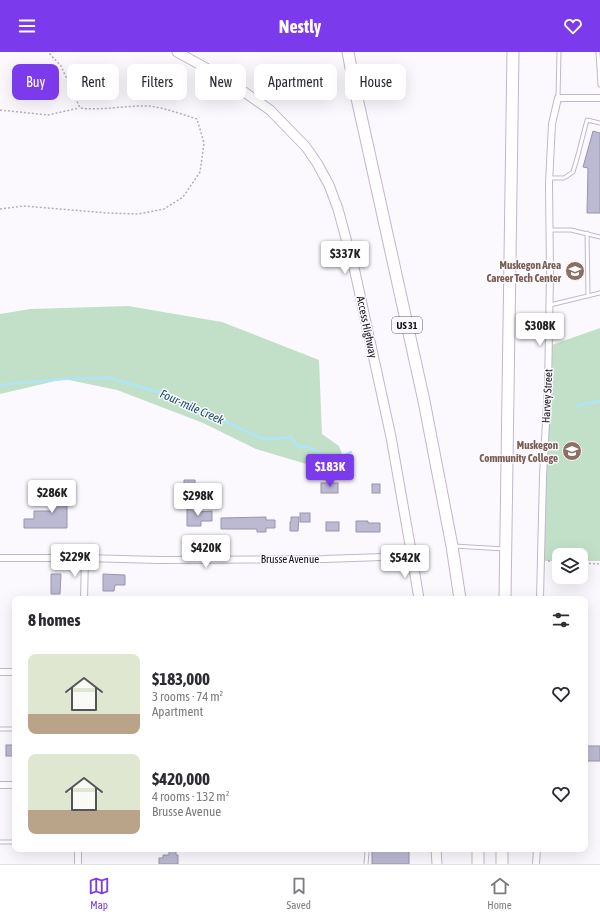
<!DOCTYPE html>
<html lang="en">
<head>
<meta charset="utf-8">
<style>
	:root { --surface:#fff; --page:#f2f2f3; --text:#2b2b33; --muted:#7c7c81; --line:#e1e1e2; --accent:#7c3aed }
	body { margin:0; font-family:"Asap Condensed",sans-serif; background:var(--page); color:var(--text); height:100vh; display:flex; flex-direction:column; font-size:15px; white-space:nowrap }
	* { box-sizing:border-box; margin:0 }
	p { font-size:13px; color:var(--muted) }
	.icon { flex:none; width:22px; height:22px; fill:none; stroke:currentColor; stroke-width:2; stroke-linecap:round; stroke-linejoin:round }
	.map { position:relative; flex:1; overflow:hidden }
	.details { position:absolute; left:12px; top:544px; width:576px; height:256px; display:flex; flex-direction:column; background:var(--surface); border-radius:8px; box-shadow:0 4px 16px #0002 }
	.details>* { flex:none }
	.hud { position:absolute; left:12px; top:12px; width:576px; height:36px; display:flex; gap:8px }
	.buttons { position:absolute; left:552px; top:496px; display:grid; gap:8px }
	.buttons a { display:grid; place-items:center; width:36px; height:36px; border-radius:8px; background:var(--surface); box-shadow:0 4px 16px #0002; font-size:20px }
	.price { position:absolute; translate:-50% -34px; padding:0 9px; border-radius:4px; background:#fff; color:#222; font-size:13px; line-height:26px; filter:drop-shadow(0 1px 2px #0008) }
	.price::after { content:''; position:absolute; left:50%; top:24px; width:12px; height:9px; margin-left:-6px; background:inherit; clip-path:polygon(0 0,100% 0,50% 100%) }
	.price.current { background:var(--accent); color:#fff }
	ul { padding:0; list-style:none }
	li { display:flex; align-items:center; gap:12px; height:100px; padding:0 16px }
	li span { display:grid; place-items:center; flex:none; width:112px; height:80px; border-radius:8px; color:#555 }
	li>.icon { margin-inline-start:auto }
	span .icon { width:48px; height:48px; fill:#fffc; stroke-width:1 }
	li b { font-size:17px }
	h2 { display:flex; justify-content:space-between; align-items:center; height:48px; padding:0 16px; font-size:17px }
	.pill { padding:0 14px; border-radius:8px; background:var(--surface); box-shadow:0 4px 16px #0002; font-size:14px; line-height:36px }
	.pill.current { background:var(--accent); color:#fff }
	header { display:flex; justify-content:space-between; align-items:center; height:52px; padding:0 16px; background:var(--accent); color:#fff; font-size:18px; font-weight:700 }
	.menu { display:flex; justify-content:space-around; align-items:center; height:56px; border-top:1px solid var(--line); background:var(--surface); font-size:11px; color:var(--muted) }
	.menu a { display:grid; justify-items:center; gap:2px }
	.menu .current { color:var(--accent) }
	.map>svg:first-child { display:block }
	.green { fill:#c2e0c8 }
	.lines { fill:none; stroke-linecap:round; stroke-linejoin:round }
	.stream { stroke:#afe5f9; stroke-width:2.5 }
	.building { fill:#bcbad3; stroke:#9695ad }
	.lane-casing { stroke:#c2b6ce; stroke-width:5 }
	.street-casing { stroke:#c2b6ce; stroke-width:8 }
	.secondary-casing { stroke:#c2b6ce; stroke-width:11 }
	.highway-casing { stroke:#c2b6ce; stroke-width:13 }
	.path { stroke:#b3afb5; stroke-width:1.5; stroke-dasharray:2 2; stroke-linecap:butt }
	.lane { stroke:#fff; stroke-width:3 }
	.street { stroke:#fff; stroke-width:6 }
	.secondary { stroke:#fff; stroke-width:9 }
	.highway { stroke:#fff; stroke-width:11 }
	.labels { text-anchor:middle; stroke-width:3; stroke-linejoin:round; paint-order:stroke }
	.shield { fill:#fcf9fe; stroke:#5a565d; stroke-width:1 }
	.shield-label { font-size:10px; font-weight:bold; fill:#141018 }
	.education-label { font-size:11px; font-weight:bold; fill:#785e54; stroke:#fcf9fe; text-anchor:end }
	.street-label { font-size:11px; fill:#141018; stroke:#fcf9fe }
	.water-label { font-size:12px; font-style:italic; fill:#1a5264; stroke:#fcf9fe }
</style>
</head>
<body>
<header><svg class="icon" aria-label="menu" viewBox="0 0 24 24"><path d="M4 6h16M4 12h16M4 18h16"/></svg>Nestly<svg class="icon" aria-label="heart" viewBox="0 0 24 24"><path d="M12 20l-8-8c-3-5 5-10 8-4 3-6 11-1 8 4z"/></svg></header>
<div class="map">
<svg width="600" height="812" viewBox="0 0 600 812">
	<rect width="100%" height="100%" fill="#fcf9fe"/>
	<g class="green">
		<polygon points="128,254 222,270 319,308 322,382 339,394 346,412 313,414 256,397 203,371 117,338 64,327 0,342 0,262 30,257"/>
		<polygon points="600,276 600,509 581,509 581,503 559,503 559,509 540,509 549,294"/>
	</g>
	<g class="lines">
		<g class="stream">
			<polyline points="0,333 64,327 110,326 168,343 263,387 275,387 291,385 297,394 307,395 335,408 351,400"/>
			<polyline points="576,354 600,349"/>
		</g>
	</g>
	<g class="building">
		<polygon points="593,79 600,81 600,161 587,161 588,116 583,115"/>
		<polygon points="184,428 195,428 195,437 188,437 187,435 184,435"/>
		<rect x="321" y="431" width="17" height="10"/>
		<rect x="372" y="432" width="8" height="9"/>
		<polygon points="55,437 67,437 67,476 24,476 24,467 34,467 34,459 53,459 53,442 55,442"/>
		<polygon points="198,456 198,460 212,459 212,469 201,469 201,474 187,474 187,457"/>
		<rect x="300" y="461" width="10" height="9"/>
		<polygon points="266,465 266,468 275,468 275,476 266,476 266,480 257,480 257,477 221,477 221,466"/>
		<polygon points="291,465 299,465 298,479 290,479 290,470 291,470"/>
		<polygon points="356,469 368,469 368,471 380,471 380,480 356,480"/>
		<rect x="326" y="470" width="13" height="9"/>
		<polygon points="51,522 61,522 60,542 51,542"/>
		<polygon points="103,522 125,523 125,533 115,533 114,539 103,539"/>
		<rect x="6" y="693" width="7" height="11"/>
		<rect x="585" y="694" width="15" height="15"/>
		<polygon points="169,797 176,797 176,803 178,803 178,812 159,812 159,806 163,806 163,803 169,803"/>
		<polygon points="372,797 396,797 396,799 409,799 409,812 372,812"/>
	</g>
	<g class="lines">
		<g class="lane-casing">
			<g id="lane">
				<polyline points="598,0 600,33"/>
				<polyline points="558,46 559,0"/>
				<polyline points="550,126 564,126 573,120 578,103 587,68 600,71"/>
				<polyline points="550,178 571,178 600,185"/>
				<polyline points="587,181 588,244"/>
				<polyline points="550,253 600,241"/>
				<polyline points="454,494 504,497"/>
				<polyline points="0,677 15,677"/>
				<polyline points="0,790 15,790"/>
				<polyline points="366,812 367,800"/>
			</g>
		</g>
		<g class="street-casing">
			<g id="street">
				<polyline points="0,506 85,506 159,508 324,507 412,504"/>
				<polyline points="84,547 85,506"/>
				<polyline points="540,547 543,424 548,334 550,223 549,131 552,72 558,46 600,46"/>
				<polyline points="0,620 15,620"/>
				<polyline points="0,733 15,733"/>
				<polyline points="78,812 78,797"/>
				<polyline points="536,812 537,797"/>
			</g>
		</g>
		<g class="secondary-casing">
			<g id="secondary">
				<polyline points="177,0 208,17 240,37 270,58 306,95 317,111 329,133 338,157 355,220 391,385 412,504 419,547"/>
				<polyline points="436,797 437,812"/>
			</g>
		</g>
		<g class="highway-casing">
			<g id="highway">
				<polyline points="348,0 355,37 424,349 452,494 460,547"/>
				<polyline points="505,547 513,0"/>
				<polyline points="478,812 478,797"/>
				<polyline points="502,812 502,797"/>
			</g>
		</g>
		<g class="path">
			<polyline points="0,58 48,63 79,56"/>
			<path d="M 0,157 L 24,154 L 107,161 L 138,162 L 164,157 L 183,145 L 200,120 L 204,91 L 197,67 C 181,62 165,56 149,54 C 126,53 103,59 80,56 L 61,14 L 48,0"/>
			<polyline points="548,509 559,510"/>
			<polyline points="581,511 600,512"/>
		</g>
		<use href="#lane" class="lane"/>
		<use href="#street" class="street"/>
		<use href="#secondary" class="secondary"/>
		<use href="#highway" class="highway"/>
	</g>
	<defs>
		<g id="school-disc" transform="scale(1)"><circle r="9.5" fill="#8d6e63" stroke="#fcf9fe"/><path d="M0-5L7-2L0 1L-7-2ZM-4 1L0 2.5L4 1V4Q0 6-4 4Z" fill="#fff"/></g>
		<g id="university-disc" transform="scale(1)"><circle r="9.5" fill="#8d6e63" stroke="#fcf9fe"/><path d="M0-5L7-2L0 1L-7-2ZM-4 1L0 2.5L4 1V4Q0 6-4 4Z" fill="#fff"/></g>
	</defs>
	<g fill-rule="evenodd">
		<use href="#school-disc" x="575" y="219"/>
		<use href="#university-disc" x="572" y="399"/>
	</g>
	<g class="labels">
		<rect class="shield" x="392" y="265" width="30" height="16" rx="3"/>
		<g class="shield-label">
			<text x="407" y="277">US 31</text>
		</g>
		<g class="education-label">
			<text x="561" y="217">Muskegon Area<tspan x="561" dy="13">Career Tech Center</tspan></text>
			<text x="558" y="397">Muskegon<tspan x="558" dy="13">Community College</tspan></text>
		</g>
		<g class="street-label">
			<text transform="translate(367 275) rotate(78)" y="4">Access Highway</text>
			<text transform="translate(547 344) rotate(-87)" y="4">Harvey Street</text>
			<text x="290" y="511">Brusse Avenue</text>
		</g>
		<g class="water-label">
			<text transform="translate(192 355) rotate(24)" y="4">Four-mile Creek</text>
		</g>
	</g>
</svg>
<div class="buttons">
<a><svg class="icon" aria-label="layers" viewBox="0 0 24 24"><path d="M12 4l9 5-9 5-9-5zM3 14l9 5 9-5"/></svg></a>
</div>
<b class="price" style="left:345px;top:223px">$337K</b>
<b class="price" style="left:540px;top:295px">$308K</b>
<b class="price current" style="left:330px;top:436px">$183K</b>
<b class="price" style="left:52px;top:462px">$286K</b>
<b class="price" style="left:198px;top:465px">$298K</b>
<b class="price" style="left:206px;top:517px">$420K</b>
<b class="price" style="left:75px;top:526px">$229K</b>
<b class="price" style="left:405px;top:527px">$542K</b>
<div class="hud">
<a class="pill current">Buy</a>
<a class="pill">Rent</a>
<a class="pill">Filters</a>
<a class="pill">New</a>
<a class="pill">Apartment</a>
<a class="pill">House</a>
</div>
<section class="details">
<h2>8 homes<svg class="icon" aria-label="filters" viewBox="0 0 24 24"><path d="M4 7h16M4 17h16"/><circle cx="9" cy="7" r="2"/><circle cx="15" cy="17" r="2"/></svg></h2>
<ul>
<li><span style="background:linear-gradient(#dfe7d0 75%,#b9a48a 0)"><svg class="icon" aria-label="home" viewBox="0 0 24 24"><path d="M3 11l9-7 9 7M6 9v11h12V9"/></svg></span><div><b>$183,000</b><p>3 rooms · 74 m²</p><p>Apartment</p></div><svg class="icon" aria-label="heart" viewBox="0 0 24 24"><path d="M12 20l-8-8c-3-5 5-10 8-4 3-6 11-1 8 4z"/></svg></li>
<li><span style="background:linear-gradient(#dfe7d0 70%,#b9a48a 0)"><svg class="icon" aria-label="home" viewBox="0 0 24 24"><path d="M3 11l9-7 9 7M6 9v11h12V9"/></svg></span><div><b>$420,000</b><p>4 rooms · 132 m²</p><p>Brusse Avenue</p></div><svg class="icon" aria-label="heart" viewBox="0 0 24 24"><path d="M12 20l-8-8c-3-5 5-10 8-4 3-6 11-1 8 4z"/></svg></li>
</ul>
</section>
</div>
<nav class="menu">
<a class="current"><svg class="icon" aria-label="map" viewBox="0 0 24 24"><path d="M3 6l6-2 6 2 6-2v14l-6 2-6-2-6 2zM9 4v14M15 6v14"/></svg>Map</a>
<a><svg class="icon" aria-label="saved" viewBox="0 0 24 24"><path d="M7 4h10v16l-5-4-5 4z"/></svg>Saved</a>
<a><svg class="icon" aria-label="home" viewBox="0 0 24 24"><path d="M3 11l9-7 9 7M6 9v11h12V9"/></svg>Home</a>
</nav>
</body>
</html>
